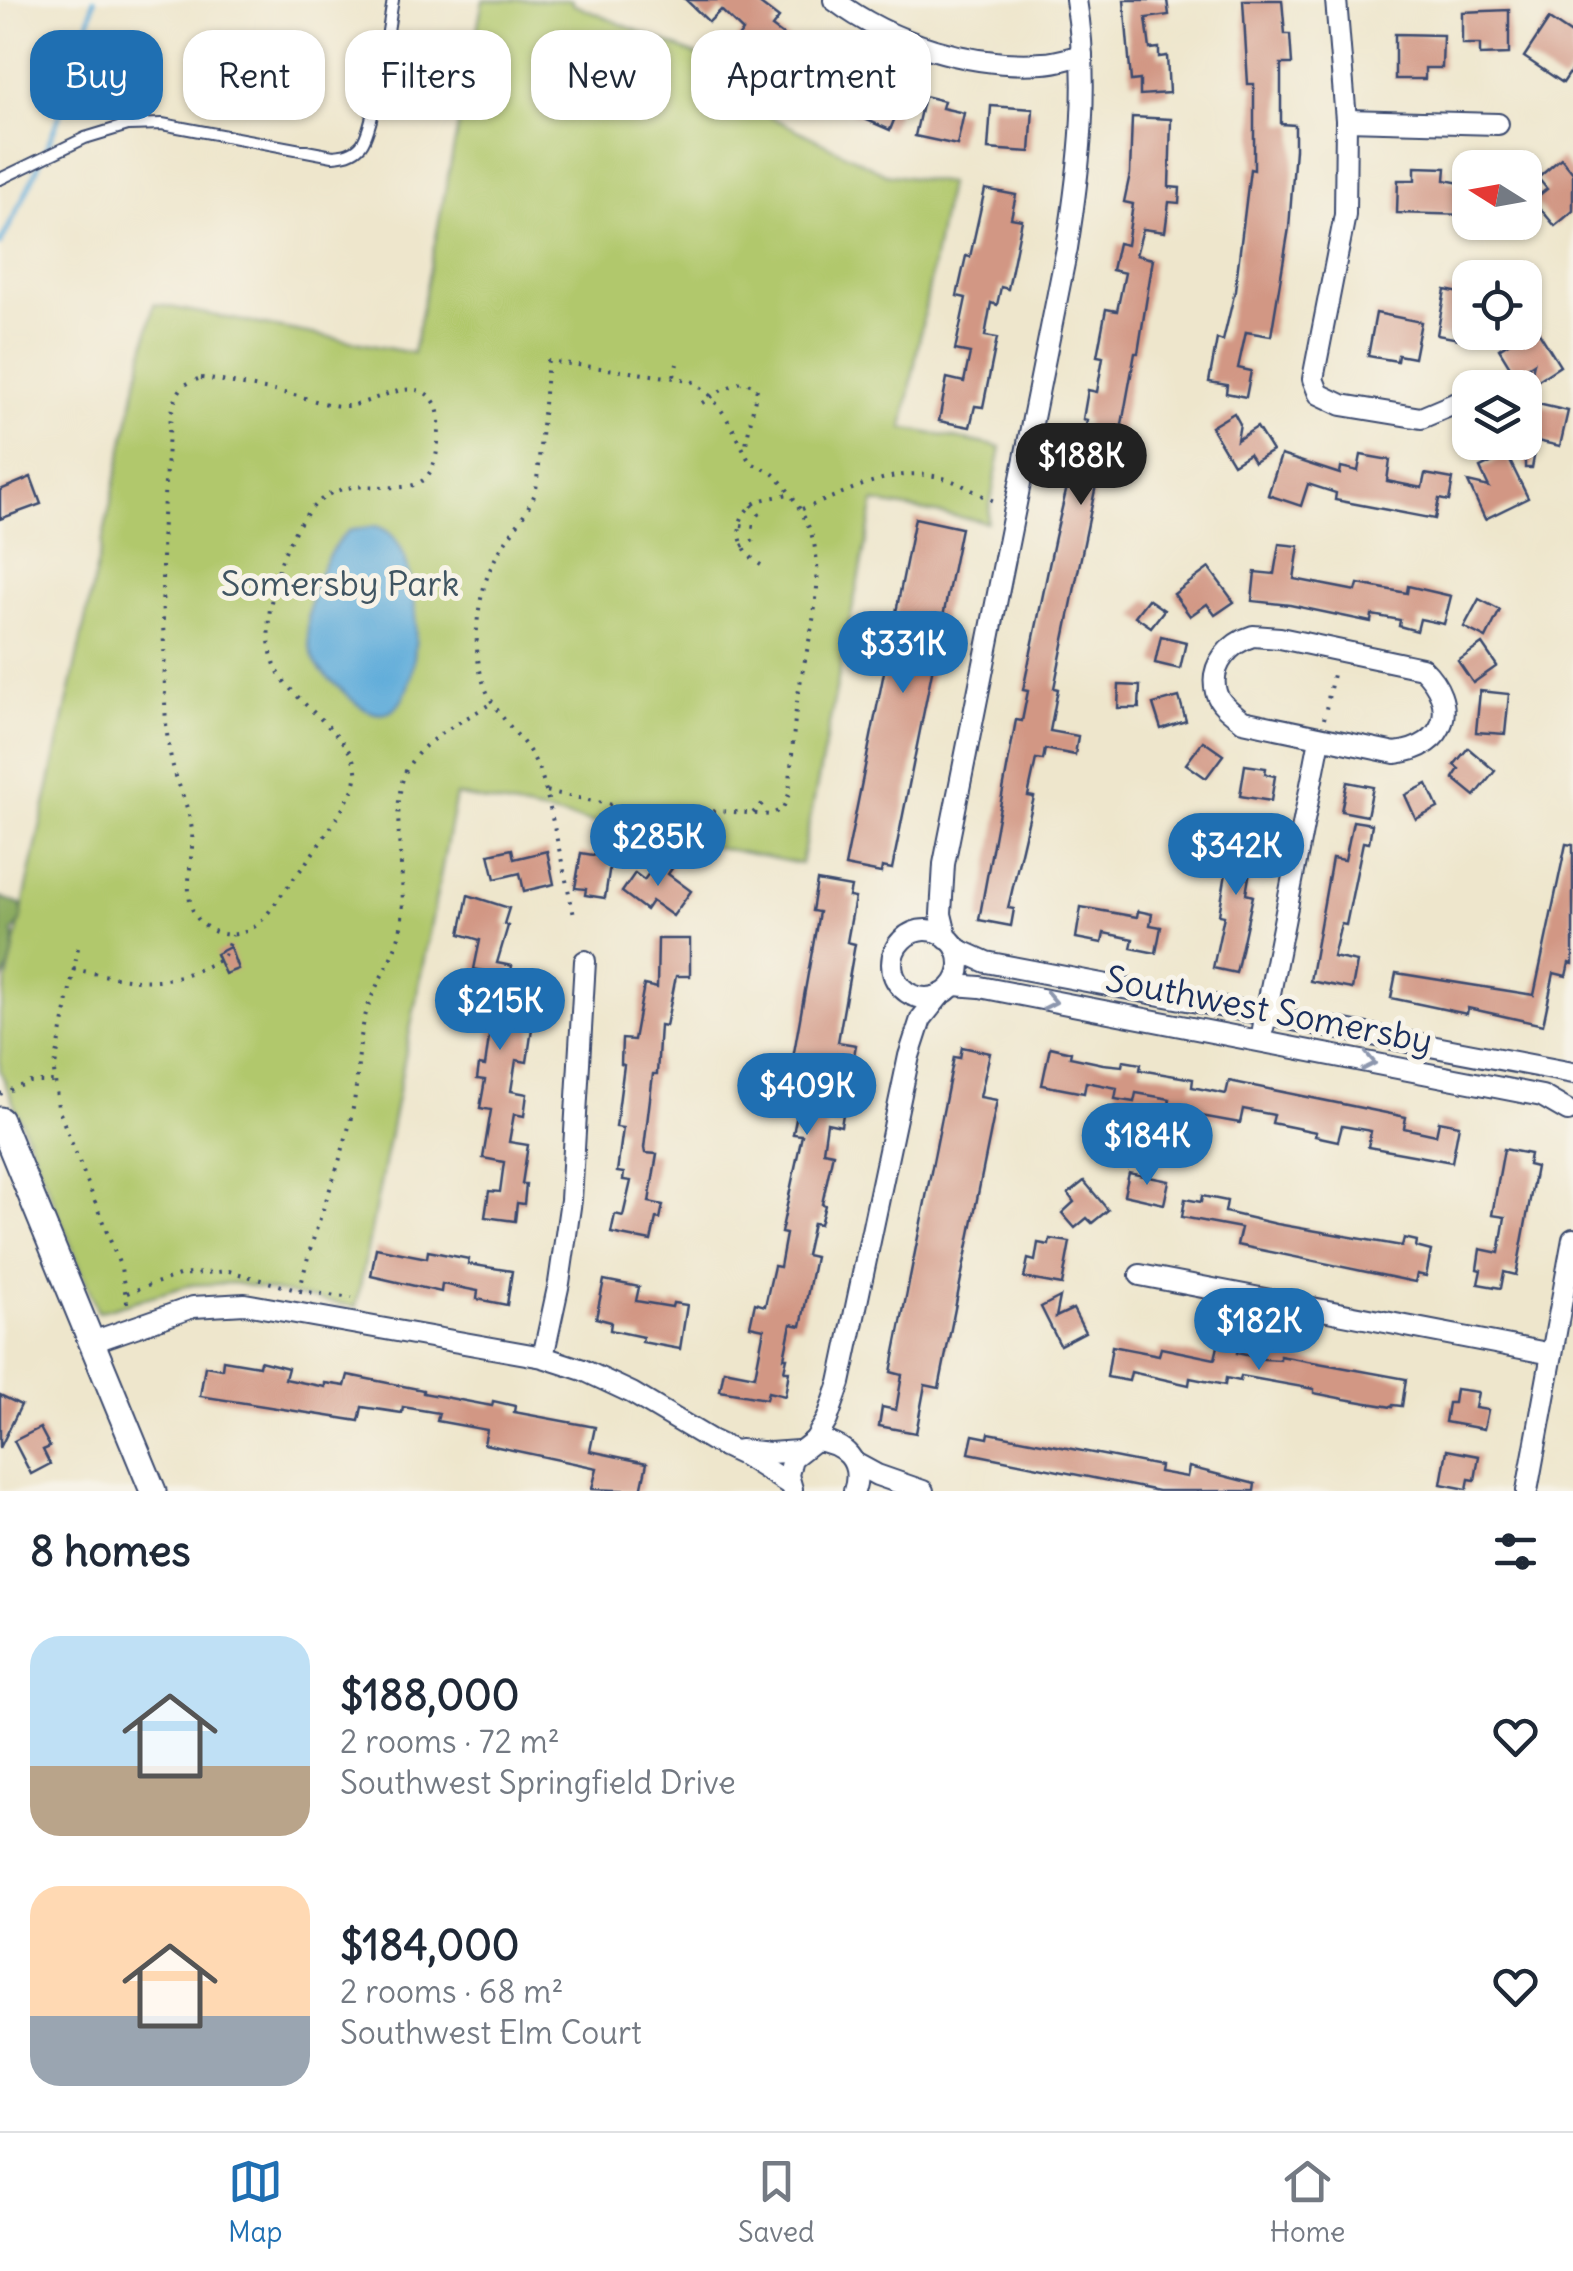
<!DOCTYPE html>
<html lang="en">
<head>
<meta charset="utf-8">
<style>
	:root { --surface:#fff; --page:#f2f2f3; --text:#1f2937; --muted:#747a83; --line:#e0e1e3; --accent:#1f6fb2 }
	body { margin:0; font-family:Delius,sans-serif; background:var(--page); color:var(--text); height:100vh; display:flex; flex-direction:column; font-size:38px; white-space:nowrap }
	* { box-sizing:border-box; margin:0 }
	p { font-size:32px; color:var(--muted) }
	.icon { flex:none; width:55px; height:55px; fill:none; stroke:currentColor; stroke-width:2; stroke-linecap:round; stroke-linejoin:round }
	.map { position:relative; height:1491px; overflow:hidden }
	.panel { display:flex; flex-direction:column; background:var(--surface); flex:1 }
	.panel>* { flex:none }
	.top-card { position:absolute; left:30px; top:30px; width:1000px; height:90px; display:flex; gap:20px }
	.needle { width:65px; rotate:281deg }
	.buttons { position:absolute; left:1452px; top:150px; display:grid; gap:20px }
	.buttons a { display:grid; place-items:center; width:90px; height:90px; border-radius:20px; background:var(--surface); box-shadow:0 2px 8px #0004; font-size:50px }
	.price { position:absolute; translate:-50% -85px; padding:0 22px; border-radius:35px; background:var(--accent); color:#fff; font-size:32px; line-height:65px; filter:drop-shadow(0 2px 5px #0008) }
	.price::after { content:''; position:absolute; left:50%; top:60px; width:30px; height:22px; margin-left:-15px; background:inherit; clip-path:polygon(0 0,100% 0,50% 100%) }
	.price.active { background:#222; color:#fff }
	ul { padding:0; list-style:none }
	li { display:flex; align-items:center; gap:30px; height:250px; padding:0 30px }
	li span { display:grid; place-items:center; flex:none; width:280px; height:200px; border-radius:30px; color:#555 }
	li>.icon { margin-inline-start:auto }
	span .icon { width:120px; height:120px; fill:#fffc; stroke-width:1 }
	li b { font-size:42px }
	h2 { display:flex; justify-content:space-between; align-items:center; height:120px; padding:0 30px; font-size:42px }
	.tag { padding:0 35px; border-radius:30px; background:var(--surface); box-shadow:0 2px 8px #0004; font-size:35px; line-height:90px }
	.tag.active { background:var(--accent); color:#fff }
	.dock { display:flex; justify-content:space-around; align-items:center; height:140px; border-top:2px solid var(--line); background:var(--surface); font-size:28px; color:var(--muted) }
	.dock a { display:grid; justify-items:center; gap:5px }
	.dock .active { color:var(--accent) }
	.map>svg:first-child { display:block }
	.green { fill:#b1c86c; stroke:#667c65; stroke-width:2.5 }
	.forest { fill:#8cac60; stroke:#546e5f; stroke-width:2.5 }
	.water { fill:#62adda; stroke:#3e6e9c; stroke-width:2.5 }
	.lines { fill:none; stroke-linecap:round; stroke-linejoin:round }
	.stream { stroke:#62adda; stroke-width:5 }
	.building { fill:#d29784 }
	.service-casing { stroke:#3b4a6e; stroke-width:14 }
	.minor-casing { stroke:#3b4a6e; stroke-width:24 }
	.tertiary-casing { stroke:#3b4a6e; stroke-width:29 }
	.path { stroke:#3b4a6e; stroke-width:4; stroke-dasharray:2.5 8; stroke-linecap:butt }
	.service { stroke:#fff; stroke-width:10 }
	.minor { stroke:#fff; stroke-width:20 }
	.tertiary { stroke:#fff; stroke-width:25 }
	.oneway { stroke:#8d97ae }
	.labels { text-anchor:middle; stroke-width:10; stroke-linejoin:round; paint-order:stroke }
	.park-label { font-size:35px; fill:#405562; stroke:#f7f3e8 }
	.street-label { font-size:35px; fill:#1b2f5e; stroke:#f7f3e8 }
</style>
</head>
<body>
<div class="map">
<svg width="1573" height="1491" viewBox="0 0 1573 1491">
	<rect width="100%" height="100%" fill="#f7f3e8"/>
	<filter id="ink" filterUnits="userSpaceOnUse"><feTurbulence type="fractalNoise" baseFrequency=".01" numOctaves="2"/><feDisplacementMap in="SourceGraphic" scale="20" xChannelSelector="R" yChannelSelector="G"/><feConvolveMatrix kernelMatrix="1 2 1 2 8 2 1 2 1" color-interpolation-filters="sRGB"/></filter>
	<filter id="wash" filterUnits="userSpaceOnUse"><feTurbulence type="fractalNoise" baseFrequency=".0048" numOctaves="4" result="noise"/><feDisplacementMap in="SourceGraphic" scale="40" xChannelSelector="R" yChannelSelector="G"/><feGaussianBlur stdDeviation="2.25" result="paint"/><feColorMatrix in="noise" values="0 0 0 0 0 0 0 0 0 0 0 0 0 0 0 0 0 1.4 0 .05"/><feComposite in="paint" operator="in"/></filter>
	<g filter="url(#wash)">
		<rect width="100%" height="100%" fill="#eee6cc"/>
		<polygon class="green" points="483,0 572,0 572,4 699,56 751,107 886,174 948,183 903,428 1001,447 987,522 874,502 801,864 456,795 356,1307 234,1283 190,1285 98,1312 0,1070 0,1012 154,304 413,353"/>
		<path class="forest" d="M 0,897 L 21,905 C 24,917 22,923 13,931 C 16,948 12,970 0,982 Z"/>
		<path class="water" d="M 376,526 C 404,534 409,570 413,596 C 421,640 414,763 344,692 C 336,684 323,675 317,665 C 294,628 318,558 348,531 Z"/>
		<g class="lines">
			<path class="stream" d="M 0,244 C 41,166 76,87 94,0"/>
		</g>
		<g id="blocks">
			<g class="building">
				<polygon points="686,0 755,0 779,18 772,27 802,49 806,41 845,64 884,81 881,89 903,98 890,130 851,113 857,98 849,95 851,90 827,77 815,98 784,82 787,77 737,39 743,31 721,10 709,22"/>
				<polygon points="1124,0 1167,0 1169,15 1146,18 1150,49 1159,48 1159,57 1167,56 1169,93 1140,95 1140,80 1131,81"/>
				<polygon points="1243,0 1282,0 1285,34 1290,34 1292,64 1281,64 1281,124 1295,125 1295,149 1289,228 1271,336 1246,332 1238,368 1251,371 1246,397 1226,393 1227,385 1209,382 1217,339 1223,341 1235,291 1250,169 1254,170 1254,84 1248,84"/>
				<polygon points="1509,10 1509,54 1480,55 1480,44 1462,44 1462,12"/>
				<polygon points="1549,19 1573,35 1573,68 1563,83 1524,57"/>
				<polygon points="1395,34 1443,35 1442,68 1425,68 1425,79 1395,79"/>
				<polygon points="924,96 944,101 942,108 964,113 957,145 915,136"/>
				<polygon points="991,106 1033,109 1030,152 988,149"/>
				<polygon points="1132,117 1171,119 1169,187 1180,188 1179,203 1169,202 1165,232 1143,229 1136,255 1153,259 1138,353 1135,353 1113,474 1108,487 1096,485 1054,688 1058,689 1050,731 1078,736 1075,755 1045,749 1043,760 1036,759 1028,796 1034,797 1008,908 1014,909 1011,926 979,920 1016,720 1022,721 1028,691 1023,690 1055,537 1074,458 1080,459 1087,420 1083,419 1088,390 1097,392 1103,357 1097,356 1106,309 1117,311 1125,273 1112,270 1118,243 1127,245 1133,204 1124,202 1130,174"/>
				<polygon points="1561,158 1573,173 1573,211 1555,226 1533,200 1547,189 1538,178"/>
				<polygon points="1415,167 1446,168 1445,180 1470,185 1470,215 1397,213 1398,180 1415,180"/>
				<polygon points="985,189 1016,195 1011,218 1022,220 1008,289 1001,287 997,305 991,303 985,336 997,338 983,407 975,406 970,427 939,421 947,378 964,382 970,353 955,350 966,298 957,296 966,256 970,257"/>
				<polygon points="1445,290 1470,295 1470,341 1437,335"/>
				<polygon points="1376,313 1421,322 1414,358 1398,355 1397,361 1368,356"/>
				<polygon points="1535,326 1560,366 1529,386 1534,363 1515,375 1499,349"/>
				<polygon points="1525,401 1568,411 1560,446 1537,441 1532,468 1525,468"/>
				<polygon points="1234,413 1240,424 1237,440 1257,427 1272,451 1254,462 1249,454 1233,464 1211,427"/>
				<polygon points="1281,455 1340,474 1341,467 1358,471 1361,455 1390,460 1387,481 1422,488 1425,474 1453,479 1449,501 1439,499 1435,519 1335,500 1336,493 1308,484 1301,506 1268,495"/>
				<polygon points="1507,455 1528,498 1485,519 1468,482 1489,487 1480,468"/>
				<polygon points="31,477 41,504 0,519 0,490"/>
				<polygon points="915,518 961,528 892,869 882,867 881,873 845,866"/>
				<polygon points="1279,544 1299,546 1294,579 1356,591 1358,584 1407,593 1408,586 1451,596 1444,624 1420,619 1417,631 1399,626 1400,620 1372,615 1371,622 1290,605 1252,601 1255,572 1274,574"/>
				<polygon points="1209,568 1234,602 1215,615 1207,604 1190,616 1174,594"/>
				<polygon points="1148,599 1164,610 1151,627 1135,616"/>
				<polygon points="1479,599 1500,610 1486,638 1464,627"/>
				<polygon points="1161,636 1186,642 1180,669 1155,663"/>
				<polygon points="1482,644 1497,666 1473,683 1458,661"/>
				<polygon points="1119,685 1140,686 1139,708 1118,708"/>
				<polygon points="1480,691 1509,694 1505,734 1476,732"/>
				<polygon points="1179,697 1186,721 1161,729 1153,704"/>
				<polygon points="1203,741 1223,755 1206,778 1186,764"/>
				<polygon points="1468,748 1495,771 1475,796 1453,778 1459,769 1454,765"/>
				<polygon points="1245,765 1266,768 1265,774 1275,776 1271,801 1240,796"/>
				<polygon points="1347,782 1373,787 1367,816 1341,811"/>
				<polygon points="1427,784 1438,808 1416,819 1405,795"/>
				<polygon points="1353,821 1372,824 1369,843 1363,842 1346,925 1341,924 1333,957 1357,962 1352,989 1310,981 1332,858 1345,860"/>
				<polygon points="1229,829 1263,835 1260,853 1256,852 1251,865 1246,894 1253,896 1236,973 1213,968 1224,916 1219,915 1228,861 1224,860"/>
				<polygon points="1566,844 1573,845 1573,964 1569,963 1566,976 1554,973 1543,1025 1468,1008 1467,1014 1391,998 1396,973 1534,995"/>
				<polygon points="512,849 514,859 547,851 554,884 524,891 520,873 495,879 489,854"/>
				<polygon points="581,853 611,858 605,898 585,895 586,889 575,888"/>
				<polygon points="660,858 673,867 668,874 691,891 673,916 652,901 646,910 622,892 635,873 644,880"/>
				<polygon points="817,881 851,887 849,897 855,898 847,942 855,944 838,1042 856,1045 852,1066 838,1063 833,1095 846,1097 841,1126 827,1123 823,1151 833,1153 822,1204 825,1205 820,1224 813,1223 806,1255 815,1257 801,1326 791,1324 784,1358 787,1358 784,1371 789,1371 785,1396 768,1392 766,1399 720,1391 724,1370 755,1376 764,1329 750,1326 755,1303 765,1306 774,1266 780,1267 786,1234 781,1233 802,1135 793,1134 797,1114 791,1113 795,1089 800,1090 805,1060 793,1058 819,912 812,911"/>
				<polygon points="468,895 509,908 504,924 508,926 497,963 512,966 509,981 526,984 518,1020 533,1022 527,1062 516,1060 511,1091 527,1094 524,1116 514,1114 509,1142 528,1145 522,1184 526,1184 524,1204 517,1203 515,1221 485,1217 489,1191 500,1192 504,1162 483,1158 491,1110 480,1108 485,1080 477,1079 479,1065 485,1066 494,1001 478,997 483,971 474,969 480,940 460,934"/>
				<polygon points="1081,907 1137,917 1138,911 1152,914 1150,925 1161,927 1156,953 1131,948 1133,939 1104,933 1102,943 1076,938"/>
				<polygon points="658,939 690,939 690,976 676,976 666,1026 660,1025 657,1074 653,1074 644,1148 645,1153 657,1154 649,1202 663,1205 660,1219 656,1218 651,1241 611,1233 615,1214 623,1216 631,1181 623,1180 624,1173 617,1172 623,1128 616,1127 624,1065 621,1064 622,1039 634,1040 644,985 657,988"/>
				<polygon points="230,947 238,969 225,974 216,954"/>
				<polygon points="962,1047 990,1053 980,1097 997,1100 939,1388 925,1385 916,1433 879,1426 882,1407 896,1410 902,1375 891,1372 954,1057 960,1058"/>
				<polygon points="1050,1047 1071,1052 1070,1057 1103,1064 1122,1066 1123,1061 1141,1064 1140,1070 1193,1079 1192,1087 1226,1094 1229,1081 1406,1117 1404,1128 1436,1135 1439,1121 1459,1125 1452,1162 1368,1147 1371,1131 1342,1126 1338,1141 1315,1136 1316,1132 1272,1123 1274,1115 1243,1109 1240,1123 1168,1110 1170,1099 1136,1093 1134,1102 1115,1099 1117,1088 1086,1082 1084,1093 1042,1085"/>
				<polygon points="1504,1149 1530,1154 1528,1165 1536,1167 1516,1275 1504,1272 1501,1288 1478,1284 1481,1270 1477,1269 1480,1249 1499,1253 1505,1217 1492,1215"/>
				<polygon points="1129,1173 1169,1181 1164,1204 1124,1195"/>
				<polygon points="1084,1181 1108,1210 1092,1223 1087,1218 1075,1228 1062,1213 1074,1202 1068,1194"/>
				<polygon points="1202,1196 1227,1201 1225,1212 1277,1224 1402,1246 1404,1238 1417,1241 1416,1247 1431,1251 1426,1276 1417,1274 1415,1282 1237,1245 1241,1228 1182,1217 1185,1199 1201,1202"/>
				<polygon points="1050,1239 1070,1242 1062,1285 1024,1278 1028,1259 1035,1261 1038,1243 1049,1245"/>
				<polygon points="376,1248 427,1258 428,1251 469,1259 468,1264 512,1271 507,1305 477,1299 478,1291 442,1284 441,1292 371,1276"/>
				<polygon points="604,1280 639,1287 636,1301 672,1307 673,1303 687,1305 680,1349 642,1342 643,1337 610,1330 611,1322 596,1318"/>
				<polygon points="1060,1297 1056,1317 1073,1309 1085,1332 1060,1345 1041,1307"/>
				<polygon points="1219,1342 1238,1346 1237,1353 1264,1359 1280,1360 1280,1356 1406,1379 1402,1406 1393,1405 1392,1407 1344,1399 1314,1393 1314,1389 1241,1376 1240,1381 1226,1378 1225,1385 1190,1378 1189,1385 1131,1372 1129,1381 1107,1377 1112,1346 1159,1355 1161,1348 1215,1359"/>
				<polygon points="223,1360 259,1366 260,1361 288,1368 285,1379 325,1387 325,1383 345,1386 348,1375 423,1390 423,1393 492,1406 493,1401 515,1406 514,1412 595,1427 590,1451 647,1463 641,1491 592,1489 597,1468 484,1444 487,1430 437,1421 439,1413 403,1407 402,1413 362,1407 359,1421 200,1396 205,1366 222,1369"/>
				<polygon points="1456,1389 1478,1392 1475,1408 1488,1410 1484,1429 1445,1422 1448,1403 1454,1403"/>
				<polygon points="0,1395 21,1405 0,1448"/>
				<polygon points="40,1428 50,1447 43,1450 50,1464 31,1474 14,1441"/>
				<polygon points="989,1433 1160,1466 1159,1472 1187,1477 1189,1467 1255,1484 1254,1491 1158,1491 969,1453 973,1435 988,1438"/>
				<polygon points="1447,1450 1479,1456 1475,1480 1469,1479 1467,1489 1441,1484"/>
			</g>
		</g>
	</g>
	<g filter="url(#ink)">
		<use href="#blocks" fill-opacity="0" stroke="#3b4a6e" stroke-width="2.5"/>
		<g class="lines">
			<g class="service-casing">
				<path id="service" d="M 0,179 L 85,138 L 128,125 L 162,124 L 333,156 C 344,155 353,154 361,145 C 375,128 388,28 393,0"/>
			</g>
			<g class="minor-casing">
				<g id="minor">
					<path d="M 834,0 C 891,43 972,68 1043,63 C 1056,63 1069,58 1082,55"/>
					<polyline points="1336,0 1346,120 1345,215 1313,379 1319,394 1342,405 1421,418 1454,404"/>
					<polyline points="1346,120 1498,124"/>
					<path d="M 1253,636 L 1280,638 L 1422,668 C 1459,704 1448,747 1395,753 L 1243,721 C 1234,714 1219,704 1216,692 C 1209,665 1230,643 1253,636 Z"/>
					<circle cx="926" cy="964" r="34"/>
					<path d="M 947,939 L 941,914 L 944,864 L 1067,248 C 1080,166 1090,82 1076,0"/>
					<polyline points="957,949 986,962 1573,1073"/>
					<polyline points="954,985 980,987 1542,1096 1568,1111"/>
					<polyline points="1263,1029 1320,739"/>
					<polyline points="1140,1275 1552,1354"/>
					<polyline points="92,1342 193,1307 245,1304 543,1357 583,1370 632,1393 711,1440 747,1457 789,1484"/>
					<polyline points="543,1357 559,1283 571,1200 585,961"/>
					<polyline points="815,1440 827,1420 840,1383 909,1056 921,1019 940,995"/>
					<polyline points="740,1450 770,1453 798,1451"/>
					<polyline points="855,1463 877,1475 923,1491"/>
					<path d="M 792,1489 L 788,1475 L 792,1458 L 815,1440 C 844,1443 864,1461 854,1491"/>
					<polyline points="1527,1491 1573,1239"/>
				</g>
			</g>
			<g class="tertiary-casing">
				<polyline id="tertiary" points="0,1120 153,1491"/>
			</g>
			<g class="path">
				<polyline points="674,376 677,364"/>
				<path d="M 201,378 C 232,382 263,389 294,395 C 311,399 330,407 348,406 C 373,404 416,372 435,403 C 441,415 439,429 438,442 C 432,518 373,469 328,495 C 299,512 280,556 274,588 C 268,613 265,641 275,665 C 290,705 367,741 355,783 C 348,808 300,871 282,894 C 274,905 263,922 251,929 C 226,943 195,929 190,901 C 186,879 194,853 192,831 C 190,811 180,790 174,770 C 162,728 166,689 164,646 C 161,581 161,522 167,458 C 169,438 169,414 177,396 C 182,384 190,382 201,378 Z"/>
				<polyline points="702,403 722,390 744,381 757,388 745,449"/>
				<polyline points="752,505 761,517"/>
				<path d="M 802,509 C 848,493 893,464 943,478 C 964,483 980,497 1000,503"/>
				<polyline points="741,525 754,527"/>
				<polyline points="742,546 754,540"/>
				<path d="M 761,565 C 739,552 729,520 755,503 C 765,497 777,498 787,494"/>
				<polyline points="1324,719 1334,669"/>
				<path d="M 546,791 C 534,743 513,737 491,700 C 468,659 475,596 496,557 C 509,534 526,516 536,491 L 548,361 L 689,380 C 715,391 736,433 747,457 C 752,467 764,467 772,473 C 785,483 800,508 807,523 C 831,575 807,641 798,695 C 793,728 792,761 789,794 L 783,808 L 771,815 L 721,811 L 668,813 L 631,809 L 546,791 L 575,920"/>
				<polyline points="753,813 763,803"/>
				<polyline points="78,948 54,1071 58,1108 121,1268 128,1308"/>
				<path d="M 73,969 C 138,982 162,990 223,958 L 232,935"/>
				<polyline points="0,1094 30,1082 54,1082"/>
				<path d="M 300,1291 C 312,1228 341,1170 353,1108 C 359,1075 357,1042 367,1010 C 375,983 394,959 400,932 C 410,884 388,816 405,773 C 419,740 464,721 493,702"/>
				<polyline points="127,1293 179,1275 229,1271 300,1291 352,1298"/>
			</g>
			<use href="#service" class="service"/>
			<use href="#minor" class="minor"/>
			<use href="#tertiary" class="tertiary"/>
		</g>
		<defs><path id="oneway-chevron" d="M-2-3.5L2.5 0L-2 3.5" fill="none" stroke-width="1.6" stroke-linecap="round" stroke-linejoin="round" transform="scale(2.5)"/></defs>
		<g class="oneway">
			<use href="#oneway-chevron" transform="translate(1050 1001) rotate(11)"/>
			<use href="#oneway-chevron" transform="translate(1369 1062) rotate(11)"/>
		</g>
	</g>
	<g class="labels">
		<g class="park-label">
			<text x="340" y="596">Somersby Park</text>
		</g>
		<g class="street-label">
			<text transform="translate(1269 1010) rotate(11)" y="12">Southwest Somersby</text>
		</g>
	</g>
</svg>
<div class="buttons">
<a><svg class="needle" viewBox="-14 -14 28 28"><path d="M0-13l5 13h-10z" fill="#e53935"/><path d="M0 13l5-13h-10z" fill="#747a83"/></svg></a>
<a><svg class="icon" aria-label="locate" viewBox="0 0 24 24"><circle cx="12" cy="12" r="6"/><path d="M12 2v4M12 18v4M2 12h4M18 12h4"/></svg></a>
<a><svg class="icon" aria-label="layers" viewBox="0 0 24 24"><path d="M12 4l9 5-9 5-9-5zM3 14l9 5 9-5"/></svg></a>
</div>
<b class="price active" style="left:1081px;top:508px">$188K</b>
<b class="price" style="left:903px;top:696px">$331K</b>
<b class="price" style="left:658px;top:889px">$285K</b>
<b class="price" style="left:1236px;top:898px">$342K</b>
<b class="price" style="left:500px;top:1053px">$215K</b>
<b class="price" style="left:807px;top:1138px">$409K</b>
<b class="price" style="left:1147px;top:1188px">$184K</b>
<b class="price" style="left:1259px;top:1373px">$182K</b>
<div class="top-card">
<a class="tag active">Buy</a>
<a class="tag">Rent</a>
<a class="tag">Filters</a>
<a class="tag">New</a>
<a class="tag">Apartment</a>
</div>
</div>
<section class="panel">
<h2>8 homes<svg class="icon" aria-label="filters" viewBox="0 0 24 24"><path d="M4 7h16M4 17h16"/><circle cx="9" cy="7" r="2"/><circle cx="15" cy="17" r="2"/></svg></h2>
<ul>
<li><span style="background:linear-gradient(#bfe0f5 65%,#b9a48a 0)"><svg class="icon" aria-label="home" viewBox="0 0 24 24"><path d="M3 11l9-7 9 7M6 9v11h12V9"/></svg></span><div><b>$188,000</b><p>2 rooms · 72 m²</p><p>Southwest Springfield Drive</p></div><svg class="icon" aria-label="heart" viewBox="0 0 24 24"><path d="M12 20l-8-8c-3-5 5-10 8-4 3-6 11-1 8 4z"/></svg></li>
<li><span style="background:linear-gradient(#ffd9b3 65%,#9aa5b1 0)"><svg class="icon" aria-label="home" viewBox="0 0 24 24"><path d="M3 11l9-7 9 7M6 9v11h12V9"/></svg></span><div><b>$184,000</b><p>2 rooms · 68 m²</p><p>Southwest Elm Court</p></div><svg class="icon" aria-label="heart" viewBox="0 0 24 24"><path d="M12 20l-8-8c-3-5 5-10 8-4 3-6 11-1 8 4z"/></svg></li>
</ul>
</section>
<nav class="dock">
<a class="active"><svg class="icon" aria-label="map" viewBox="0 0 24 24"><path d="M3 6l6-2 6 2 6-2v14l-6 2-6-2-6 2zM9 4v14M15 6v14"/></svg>Map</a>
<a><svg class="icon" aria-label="saved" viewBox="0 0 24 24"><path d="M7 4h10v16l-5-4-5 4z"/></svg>Saved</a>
<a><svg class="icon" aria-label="home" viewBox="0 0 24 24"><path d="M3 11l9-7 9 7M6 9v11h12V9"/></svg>Home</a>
</nav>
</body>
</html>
